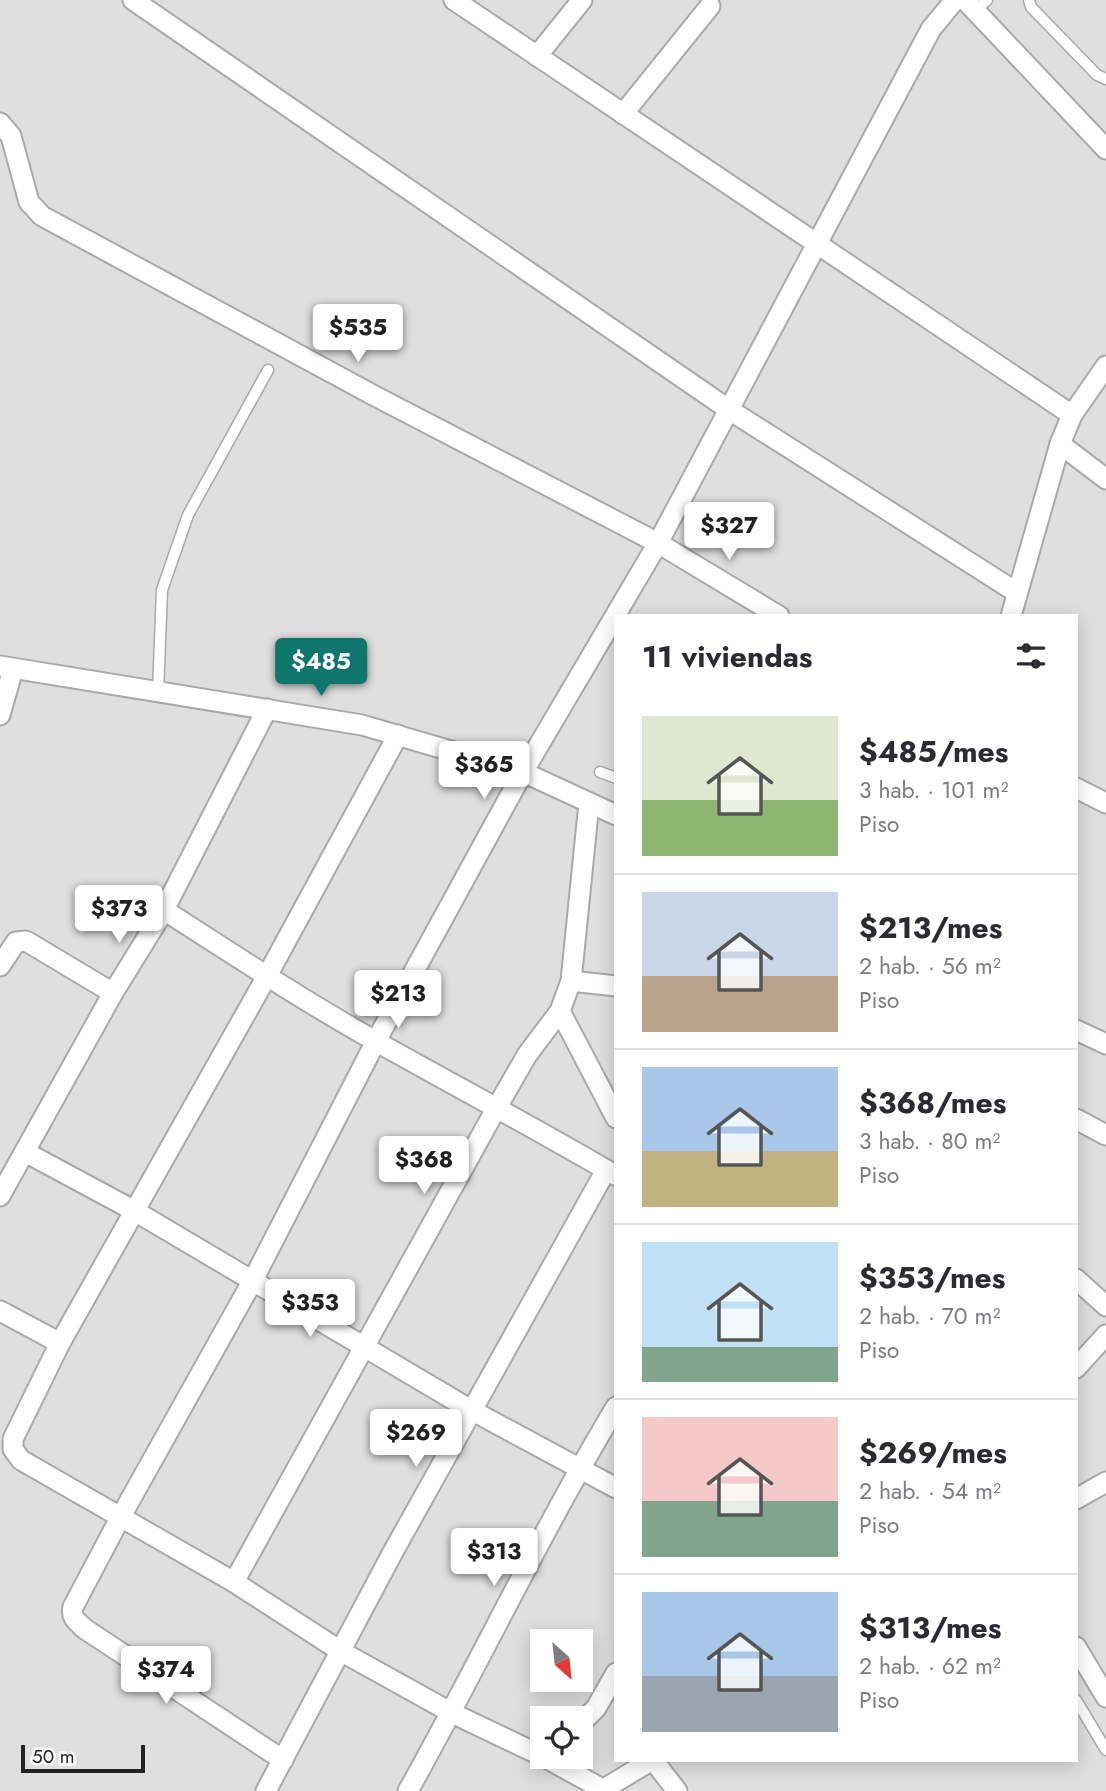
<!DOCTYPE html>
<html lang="es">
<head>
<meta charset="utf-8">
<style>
	:root { --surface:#fff; --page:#f7f7f7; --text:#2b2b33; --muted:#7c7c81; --line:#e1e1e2; --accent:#0f766e }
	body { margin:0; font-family:Jost,sans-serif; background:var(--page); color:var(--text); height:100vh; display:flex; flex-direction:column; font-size:26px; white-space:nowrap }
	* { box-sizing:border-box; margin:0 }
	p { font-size:23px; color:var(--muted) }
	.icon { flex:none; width:38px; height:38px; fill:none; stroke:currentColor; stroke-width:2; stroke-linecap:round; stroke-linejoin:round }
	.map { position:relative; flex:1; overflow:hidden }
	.sheet { position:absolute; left:614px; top:614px; width:464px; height:1148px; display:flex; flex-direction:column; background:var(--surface); border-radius:0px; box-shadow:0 4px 18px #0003 }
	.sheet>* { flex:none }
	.needle { width:46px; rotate:153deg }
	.buttons { position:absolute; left:530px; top:1629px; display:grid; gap:14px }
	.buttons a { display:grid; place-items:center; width:63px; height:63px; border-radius:0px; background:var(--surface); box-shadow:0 4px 18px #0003; font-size:35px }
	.scale { position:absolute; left:21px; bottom:18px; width:124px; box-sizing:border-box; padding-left:7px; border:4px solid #222; border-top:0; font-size:19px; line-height:24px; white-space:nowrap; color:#222; -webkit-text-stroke:5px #fff; paint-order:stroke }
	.price { position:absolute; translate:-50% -60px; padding:0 16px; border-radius:7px; background:#fff; color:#222; font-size:23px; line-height:46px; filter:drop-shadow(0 2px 4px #0008) }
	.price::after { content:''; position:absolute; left:50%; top:42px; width:21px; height:16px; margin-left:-10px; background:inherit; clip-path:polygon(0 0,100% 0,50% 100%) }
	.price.current { background:var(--accent); color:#fff }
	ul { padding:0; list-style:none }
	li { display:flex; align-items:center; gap:21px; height:175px; padding:0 28px }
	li+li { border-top:2px solid var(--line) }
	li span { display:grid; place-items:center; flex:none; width:196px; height:140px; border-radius:0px; color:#555 }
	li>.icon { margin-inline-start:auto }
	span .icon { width:84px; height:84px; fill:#fffc; stroke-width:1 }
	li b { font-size:30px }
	h2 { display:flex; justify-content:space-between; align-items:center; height:84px; padding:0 28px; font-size:30px }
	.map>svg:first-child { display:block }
	.residential { fill:#e0dfdf; fill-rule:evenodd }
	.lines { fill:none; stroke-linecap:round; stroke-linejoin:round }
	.lane-casing { stroke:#a9a9a9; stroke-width:13 }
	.street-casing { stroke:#a9a9a9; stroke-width:23 }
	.lane { stroke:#fff; stroke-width:10 }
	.street { stroke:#fff; stroke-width:19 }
</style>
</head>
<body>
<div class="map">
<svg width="1106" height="1791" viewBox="0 0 1106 1791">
	<rect width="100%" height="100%" fill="#f2efe9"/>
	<path class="residential" d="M 0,0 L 1106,0 L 1106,1791 L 0,1791 ZM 616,616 L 1076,616 L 1076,1760 L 616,1760 ZM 542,1642 L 581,1642 L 581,1680 L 542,1680 ZM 542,1718 L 581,1718 L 581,1757 L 542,1757 Z"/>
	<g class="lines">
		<g class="lane-casing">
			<g id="lane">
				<polyline points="1029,0 1031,7 1097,75 1106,79"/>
				<polyline points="975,11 987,0"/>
				<polyline points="158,692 162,590 188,515 268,370"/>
				<polyline points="600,772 616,778"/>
				<polyline points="1076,1700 1106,1750"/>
			</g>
		</g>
		<g class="street-casing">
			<g id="street">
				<polyline points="133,0 728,409 1016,592"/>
				<polyline points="454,0 1072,415"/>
				<polyline points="965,0 1106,149"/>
				<polyline points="537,56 582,0"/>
				<polyline points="623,114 710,6"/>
				<polyline points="0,123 11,136 29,202 42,216 373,395 658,543 779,616"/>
				<polyline points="1060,444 1106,479"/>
				<polyline points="1011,616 1060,444 1072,415 1106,366"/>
				<polyline points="0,666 362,725 523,772 616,815"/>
				<polyline points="0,715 13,669"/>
				<polyline points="398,735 267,976 60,1343 13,1439 13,1449 21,1460 234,1582 342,1652 452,1713 542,1756"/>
				<polyline points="1076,788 1106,803"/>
				<path d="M 164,910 C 234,955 304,1001 377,1042 C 457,1087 537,1129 615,1175"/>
				<polyline points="0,966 16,942 26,941 113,993"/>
				<polyline points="571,981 616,986"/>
				<polyline points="560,1011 616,1118"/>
				<polyline points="1076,1030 1106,1044"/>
				<polyline points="1076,1119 1106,1135"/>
				<polyline points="25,1152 133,1210 471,1410 616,1488"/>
				<polyline points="0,1196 113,993 164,910 267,709"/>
				<polyline points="1076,1279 1106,1306"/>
				<polyline points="0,1311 60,1343"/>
				<polyline points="1076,1368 1106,1335"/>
				<polyline points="1076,1499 1106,1482"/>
				<polyline points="234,1582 497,1107 527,1055 560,1011 571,981 589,803"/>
				<polyline points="1076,1647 1106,1697"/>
				<polyline points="581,1723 596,1708 616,1673"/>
				<polyline points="544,1757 606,1791"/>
				<path d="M 283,1760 L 85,1629 C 78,1622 70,1618 73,1607 L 120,1518 L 252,1282 L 376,1041 L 523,772 L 658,543 L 931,29 L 955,0"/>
				<polyline points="653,1760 677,1791"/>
				<polyline points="604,1789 652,1760"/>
				<polyline points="266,1791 393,1552 606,1170"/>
				<path d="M 408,1791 C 479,1664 541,1532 616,1407"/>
			</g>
		</g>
		<use href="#lane" class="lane"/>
		<use href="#street" class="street"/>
	</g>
</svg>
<div class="buttons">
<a><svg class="needle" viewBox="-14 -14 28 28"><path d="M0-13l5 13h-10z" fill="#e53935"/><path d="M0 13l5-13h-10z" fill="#7c7c81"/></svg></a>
<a><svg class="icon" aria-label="locate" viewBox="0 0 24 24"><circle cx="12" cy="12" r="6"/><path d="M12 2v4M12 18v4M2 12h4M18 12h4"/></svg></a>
</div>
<div class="scale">50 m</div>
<b class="price" style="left:358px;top:364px">$535</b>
<b class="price" style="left:729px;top:562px">$327</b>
<b class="price current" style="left:321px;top:698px">$485</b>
<b class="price" style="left:484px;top:801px">$365</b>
<b class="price" style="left:119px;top:945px">$373</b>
<b class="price" style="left:398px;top:1030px">$213</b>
<b class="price" style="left:424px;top:1196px">$368</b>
<b class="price" style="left:310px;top:1339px">$353</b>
<b class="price" style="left:416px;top:1469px">$269</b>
<b class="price" style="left:494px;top:1588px">$313</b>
<b class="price" style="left:166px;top:1706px">$374</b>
<section class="sheet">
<h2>11 viviendas<svg class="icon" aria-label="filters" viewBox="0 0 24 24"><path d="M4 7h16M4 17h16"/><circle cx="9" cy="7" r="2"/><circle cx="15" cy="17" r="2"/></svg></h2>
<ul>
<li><span style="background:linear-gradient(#dfe7d0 60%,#8fb573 0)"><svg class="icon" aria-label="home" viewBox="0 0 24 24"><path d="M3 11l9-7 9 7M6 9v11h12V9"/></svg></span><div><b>$485/mes</b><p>3 hab. · 101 m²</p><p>Piso</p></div></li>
<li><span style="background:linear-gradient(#c9d6e8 60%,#b9a48a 0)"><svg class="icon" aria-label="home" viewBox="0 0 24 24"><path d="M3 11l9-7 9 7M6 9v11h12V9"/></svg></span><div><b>$213/mes</b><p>2 hab. · 56 m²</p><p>Piso</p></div></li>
<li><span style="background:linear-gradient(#a9c7e8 60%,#c2b280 0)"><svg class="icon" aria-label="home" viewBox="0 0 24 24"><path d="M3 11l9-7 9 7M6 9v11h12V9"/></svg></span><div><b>$368/mes</b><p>3 hab. · 80 m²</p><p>Piso</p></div></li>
<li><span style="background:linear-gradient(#bfe0f5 75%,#7fa58c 0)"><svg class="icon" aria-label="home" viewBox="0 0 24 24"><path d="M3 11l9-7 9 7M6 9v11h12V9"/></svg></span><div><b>$353/mes</b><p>2 hab. · 70 m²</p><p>Piso</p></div></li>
<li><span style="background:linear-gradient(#f6c9c9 60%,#7fa58c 0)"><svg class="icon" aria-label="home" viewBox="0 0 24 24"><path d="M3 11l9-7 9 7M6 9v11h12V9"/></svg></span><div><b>$269/mes</b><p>2 hab. · 54 m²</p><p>Piso</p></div></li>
<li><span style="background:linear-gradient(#a9c7e8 60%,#9aa5b1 0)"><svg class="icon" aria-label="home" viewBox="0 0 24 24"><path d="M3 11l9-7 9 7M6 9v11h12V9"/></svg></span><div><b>$313/mes</b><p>2 hab. · 62 m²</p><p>Piso</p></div></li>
</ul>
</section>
</div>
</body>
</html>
